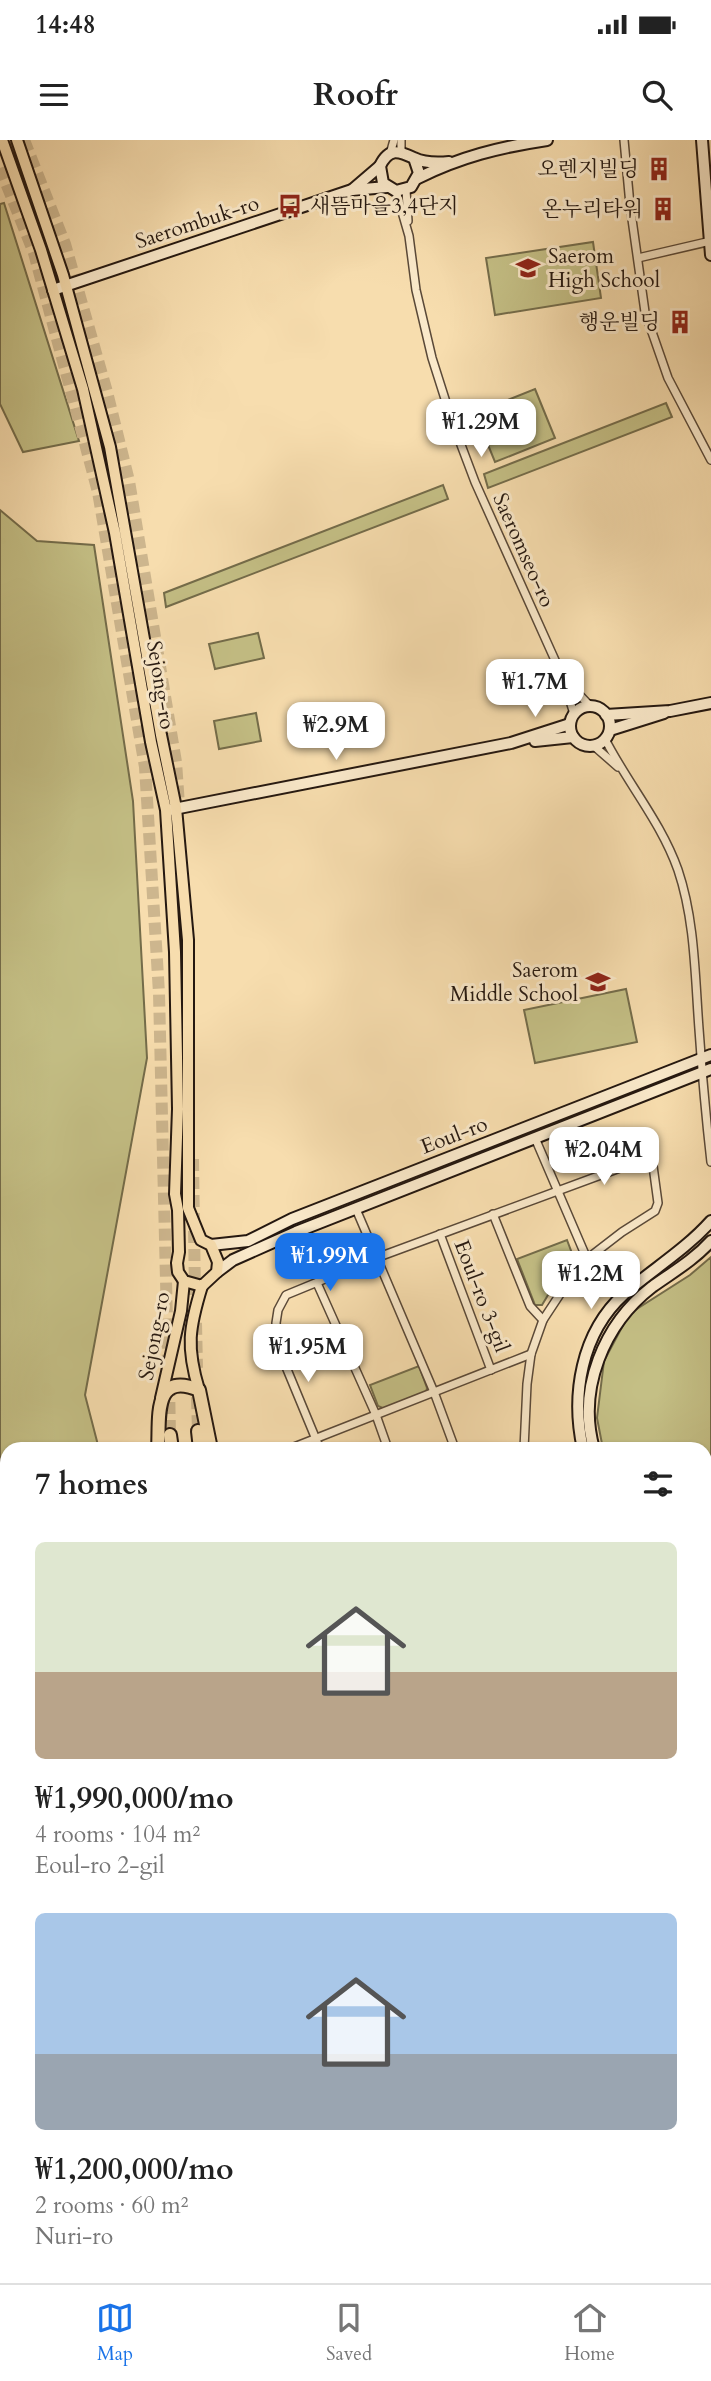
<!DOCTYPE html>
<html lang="en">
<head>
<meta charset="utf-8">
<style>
	:root { --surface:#fff; --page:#f6f6f6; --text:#222; --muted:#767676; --line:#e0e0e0; --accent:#1a73e8 }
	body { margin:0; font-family:Cardo,"Noto Serif KR",serif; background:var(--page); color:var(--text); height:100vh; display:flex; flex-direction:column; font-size:26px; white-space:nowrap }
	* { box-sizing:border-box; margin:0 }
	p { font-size:23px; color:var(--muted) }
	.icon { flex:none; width:38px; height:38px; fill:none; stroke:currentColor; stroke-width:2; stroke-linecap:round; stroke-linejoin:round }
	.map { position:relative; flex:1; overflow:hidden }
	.panel { position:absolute; left:0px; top:1302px; width:712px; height:842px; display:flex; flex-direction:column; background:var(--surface); border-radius:21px 21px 0 0; box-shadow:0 2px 5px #0004 }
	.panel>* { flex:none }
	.price { position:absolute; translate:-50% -60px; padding:0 16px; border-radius:14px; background:#fff; color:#222; font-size:23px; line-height:46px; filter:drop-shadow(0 2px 4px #0008) }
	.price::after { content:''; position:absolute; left:50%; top:42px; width:21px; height:16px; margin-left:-10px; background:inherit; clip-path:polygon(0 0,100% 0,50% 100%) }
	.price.current { background:var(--accent); color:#fff }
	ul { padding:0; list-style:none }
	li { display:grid; align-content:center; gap:14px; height:371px; padding:0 35px }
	li span { display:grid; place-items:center; height:217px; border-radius:10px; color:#555 }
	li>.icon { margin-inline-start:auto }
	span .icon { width:126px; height:126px; fill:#fffc; stroke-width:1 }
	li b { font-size:30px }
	h2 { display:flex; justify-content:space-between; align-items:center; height:84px; padding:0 35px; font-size:30px }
	.status { display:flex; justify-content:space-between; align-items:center; height:49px; padding:0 35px; background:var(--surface); direction:ltr }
	.status svg { height:19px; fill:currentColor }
	header { display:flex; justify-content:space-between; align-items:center; height:91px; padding:0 35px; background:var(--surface); font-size:32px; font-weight:700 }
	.tab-bar { display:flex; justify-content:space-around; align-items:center; height:98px; border-top:2px solid var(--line); background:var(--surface); font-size:19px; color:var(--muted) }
	.tab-bar a { display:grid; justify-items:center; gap:4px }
	.tab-bar .current { color:var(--accent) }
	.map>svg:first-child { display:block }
	.green { fill:#c4bf85; stroke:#746c4a; stroke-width:2 }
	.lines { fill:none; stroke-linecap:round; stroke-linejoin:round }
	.highway-tunnel { stroke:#cdb68e; stroke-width:12; stroke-dasharray:12 6; stroke-linecap:butt }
	.street-casing { stroke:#5a4938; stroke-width:10 }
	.secondary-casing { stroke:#251810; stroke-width:14 }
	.primary-casing { stroke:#251810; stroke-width:14 }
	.highway-casing { stroke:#251810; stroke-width:16 }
	.street { stroke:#fae9ca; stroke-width:7 }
	.secondary { stroke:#fae9ca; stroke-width:10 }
	.primary { stroke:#f7ddae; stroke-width:10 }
	.highway { stroke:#f7ddae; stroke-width:12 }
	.labels { text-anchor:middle; stroke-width:6; stroke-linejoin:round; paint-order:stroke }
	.poi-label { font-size:21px; fill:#251810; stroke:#fae9ca; text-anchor:end }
	.street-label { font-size:21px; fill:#251810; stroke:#fae9ca }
</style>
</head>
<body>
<div class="status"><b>14:48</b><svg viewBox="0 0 49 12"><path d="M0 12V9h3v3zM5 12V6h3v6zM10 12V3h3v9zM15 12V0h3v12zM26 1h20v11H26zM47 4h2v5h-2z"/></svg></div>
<header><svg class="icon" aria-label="menu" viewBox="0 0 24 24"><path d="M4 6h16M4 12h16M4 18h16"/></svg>Roofr<svg class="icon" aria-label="search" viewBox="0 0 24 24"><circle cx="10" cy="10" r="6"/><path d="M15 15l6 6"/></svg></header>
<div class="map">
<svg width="711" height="2143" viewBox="0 0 711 2143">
	<rect width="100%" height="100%" fill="#f7ddae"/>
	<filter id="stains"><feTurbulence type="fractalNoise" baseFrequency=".00286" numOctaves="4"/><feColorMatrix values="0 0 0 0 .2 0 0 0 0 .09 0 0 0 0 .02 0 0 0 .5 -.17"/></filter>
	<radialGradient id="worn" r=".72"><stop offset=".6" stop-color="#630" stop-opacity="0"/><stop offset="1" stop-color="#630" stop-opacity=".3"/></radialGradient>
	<g class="green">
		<polygon points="4,63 79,301 23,312 0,264 0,64"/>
		<polygon points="593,102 601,158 495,175 486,118"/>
		<polygon points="535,249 555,298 495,322 475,273"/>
		<polygon points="666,263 672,277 488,348 484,334"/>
		<polygon points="443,345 448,359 166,467 164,453"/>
		<polygon points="0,370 37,401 94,405 133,661 147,918 85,1255 99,1309 7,1309 7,1436 0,1430"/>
		<polygon points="258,493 264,518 215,529 209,504"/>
		<polygon points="256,573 261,601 219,609 214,581"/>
		<polygon points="626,849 637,902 535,923 524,870"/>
		<polygon points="567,1100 573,1116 573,1123 554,1145 542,1165 535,1165 517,1119"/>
		<polygon points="711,1117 711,1341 705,1346 705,1309 603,1309 597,1278 604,1221 629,1174 690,1135"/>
		<polygon points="419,1226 427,1248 426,1253 385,1269 378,1266 370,1245"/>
		<polygon points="0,1583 7,1593 7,2137 334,2137 338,2143 0,2143"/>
	</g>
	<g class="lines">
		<g class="highway-tunnel">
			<polyline points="24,0 65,104 107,252 129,341 176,622 179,665"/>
			<polyline points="0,28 34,113 98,352 145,627 159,853 168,1222"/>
			<polyline points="193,1019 195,1155"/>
			<polyline points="196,1183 197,1228"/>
			<polyline points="169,1244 170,1295"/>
			<polyline points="197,1257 198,1291"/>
		</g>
		<g class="street-casing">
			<g id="street">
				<polyline points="401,0 401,12"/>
				<polyline points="624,0 630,65 645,172 668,238 711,320"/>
				<polyline points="390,14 394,0"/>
				<polyline points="406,50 408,81"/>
				<polyline points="396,51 409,96 416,150 432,218 452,281 475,342 563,538 574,574"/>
				<polyline points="638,118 711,101"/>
				<polyline points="566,541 590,566"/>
				<path d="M 605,599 C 628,644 661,682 678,730 C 695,780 695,837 699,889 C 702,933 706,978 711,1022"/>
				<polyline points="594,606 618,627"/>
				<polyline points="535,998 587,1119 597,1133 621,1157"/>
				<polyline points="356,1069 434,1252 455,1309"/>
				<polyline points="493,1074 530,1166 543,1180"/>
				<polyline points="440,1094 491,1230"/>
				<polyline points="317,1143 376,1275 388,1309"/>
				<polyline points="289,1309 531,1214"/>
				<polyline points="320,1309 279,1210 276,1183 278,1170 286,1155 376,1118 647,1018 653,1026 658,1063 655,1071 622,1092 587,1119 568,1142 543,1180 531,1214 527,1244 524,1309"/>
				<polyline points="705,1642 711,1635"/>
				<polyline points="705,1700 711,1709"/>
				<polyline points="705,1818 711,1822"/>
			</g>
		</g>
		<g class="secondary-casing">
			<g id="secondary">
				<polyline points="702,0 711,115"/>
				<path d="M 414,18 L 419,33 L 411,47 L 396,51 L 383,43 L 380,26 C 389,7 399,11 414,18 C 424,23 438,23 449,22"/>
				<path d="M 418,38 C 460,17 500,7 547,0"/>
				<polyline points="352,50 380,26"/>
				<polyline points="53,150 352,50 387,47"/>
				<circle cx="590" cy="586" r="20"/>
				<polyline points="606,575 670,571 711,563"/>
				<polyline points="610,590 664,573"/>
				<polyline points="535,601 573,597"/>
				<polyline points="169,670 511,603 570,584"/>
				<polyline points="211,1105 248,1101 292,1079 711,915"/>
				<polyline points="217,1132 233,1120 296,1092 711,929"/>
				<path d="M 583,1309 C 571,1255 581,1193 624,1154 C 653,1129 685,1110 711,1081"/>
				<path d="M 594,1309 C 577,1249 604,1184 652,1147 C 673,1132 694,1120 711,1101"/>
				<polyline points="705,1425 711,1433"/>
				<polyline points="705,1449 711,1456"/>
			</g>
		</g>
		<g class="primary-casing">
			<g id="primary">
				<polyline points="2,0 41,110 83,249 115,393 151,602 166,670 175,812 178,969 175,1054 178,1070 179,1112 177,1123 178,1132 184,1141 202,1146 217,1132 218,1122 211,1105 201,1100 188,1068 188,800 176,668 161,595 110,307 63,135 17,0"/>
				<path d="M 199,1250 C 186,1207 189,1188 202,1146"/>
				<polyline points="161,1258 181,1171 184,1141"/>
			</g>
		</g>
		<g class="highway-casing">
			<g id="highway">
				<polyline points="198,1291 200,1309"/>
				<polyline points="170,1295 172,1309"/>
				<path d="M 158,1309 C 160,1278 152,1231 199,1250 L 211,1309"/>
				<polyline points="0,1475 7,1486"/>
				<polyline points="0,1501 7,1511"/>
				<polyline points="705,2103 711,2108"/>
				<polyline points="351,2137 354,2143"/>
				<polyline points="366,2137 368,2143"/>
				<polyline points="694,2137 702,2143"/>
			</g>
		</g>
		<use href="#street" class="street"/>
		<use href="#secondary" class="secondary"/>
		<use href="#primary" class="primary"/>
		<use href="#highway" class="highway"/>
	</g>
	<defs>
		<g id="building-bare" transform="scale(1.89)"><path d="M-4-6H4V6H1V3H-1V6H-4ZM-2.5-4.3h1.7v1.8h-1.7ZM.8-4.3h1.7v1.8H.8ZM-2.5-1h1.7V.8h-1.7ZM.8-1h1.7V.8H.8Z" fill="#8f2418" stroke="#fae9ca" stroke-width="2.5" paint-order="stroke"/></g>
		<g id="bus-bare" transform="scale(1.89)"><path d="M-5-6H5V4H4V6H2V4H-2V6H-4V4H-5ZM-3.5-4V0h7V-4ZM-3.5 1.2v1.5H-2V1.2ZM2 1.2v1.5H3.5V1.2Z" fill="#8f2418" stroke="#fae9ca" stroke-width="2.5" paint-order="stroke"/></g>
		<g id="school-bare" transform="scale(1.89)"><path d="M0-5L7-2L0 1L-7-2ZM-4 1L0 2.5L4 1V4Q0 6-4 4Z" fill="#8f2418" stroke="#fae9ca" stroke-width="2.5" paint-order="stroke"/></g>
	</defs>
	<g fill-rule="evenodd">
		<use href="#building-bare" x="659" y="29"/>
		<use href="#bus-bare" x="290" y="66"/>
		<use href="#building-bare" x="663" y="69"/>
		<use href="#school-bare" x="528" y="128"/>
		<use href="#building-bare" x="680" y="182"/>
		<use href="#school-bare" x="598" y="842"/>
	</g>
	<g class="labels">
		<g class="poi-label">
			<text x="639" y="36">오렌지빌딩</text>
			<text x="310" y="73" text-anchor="start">새뜸마을3,4단지</text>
			<text x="643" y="76">온누리타워</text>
			<text x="548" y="123" text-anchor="start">Saerom<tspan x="548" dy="24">High School</tspan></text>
			<text x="660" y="189">행운빌딩</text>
			<text x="578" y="837">Saerom<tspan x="578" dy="24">Middle School</tspan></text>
		</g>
		<g class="street-label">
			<text transform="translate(197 82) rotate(-18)" y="7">Saerombuk-ro</text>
			<text transform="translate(524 410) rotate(66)" y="7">Saeromseo-ro</text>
			<text transform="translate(161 545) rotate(81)" y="7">Sejong-ro</text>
			<text transform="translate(454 995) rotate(-21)" y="7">Eoul-ro</text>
			<text transform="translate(482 1156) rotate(69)" y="7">Eoul-ro 3-gil</text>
			<text transform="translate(154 1196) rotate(-79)" y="7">Sejong-ro</text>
		</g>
	</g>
	<rect width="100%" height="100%" filter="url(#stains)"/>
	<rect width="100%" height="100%" fill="url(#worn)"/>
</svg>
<b class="price" style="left:481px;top:319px">₩1.29M</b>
<b class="price" style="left:535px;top:579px">₩1.7M</b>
<b class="price" style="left:336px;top:622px">₩2.9M</b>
<b class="price" style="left:604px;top:1047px">₩2.04M</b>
<b class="price current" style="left:330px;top:1153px">₩1.99M</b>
<b class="price" style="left:591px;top:1171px">₩1.2M</b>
<b class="price" style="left:308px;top:1244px">₩1.95M</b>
<section class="panel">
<h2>7 homes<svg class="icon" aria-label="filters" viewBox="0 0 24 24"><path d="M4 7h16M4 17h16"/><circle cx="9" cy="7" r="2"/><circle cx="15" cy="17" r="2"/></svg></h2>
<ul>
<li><span style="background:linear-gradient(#dfe7d0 60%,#b9a48a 0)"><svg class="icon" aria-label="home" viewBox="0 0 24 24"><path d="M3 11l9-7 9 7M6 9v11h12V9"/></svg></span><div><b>₩1,990,000/mo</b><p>4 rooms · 104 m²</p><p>Eoul-ro 2-gil</p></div></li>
<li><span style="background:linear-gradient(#a9c7e8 65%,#9aa5b1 0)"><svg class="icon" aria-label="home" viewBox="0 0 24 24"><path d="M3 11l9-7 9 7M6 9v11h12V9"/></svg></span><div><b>₩1,200,000/mo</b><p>2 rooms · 60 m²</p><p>Nuri-ro</p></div></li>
</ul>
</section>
</div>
<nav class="tab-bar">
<a class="current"><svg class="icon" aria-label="map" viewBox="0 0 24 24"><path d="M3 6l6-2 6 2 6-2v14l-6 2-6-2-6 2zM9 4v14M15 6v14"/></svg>Map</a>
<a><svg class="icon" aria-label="saved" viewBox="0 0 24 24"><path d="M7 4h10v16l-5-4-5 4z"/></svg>Saved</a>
<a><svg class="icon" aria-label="home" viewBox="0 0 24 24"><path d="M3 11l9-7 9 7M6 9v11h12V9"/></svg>Home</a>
</nav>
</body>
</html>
